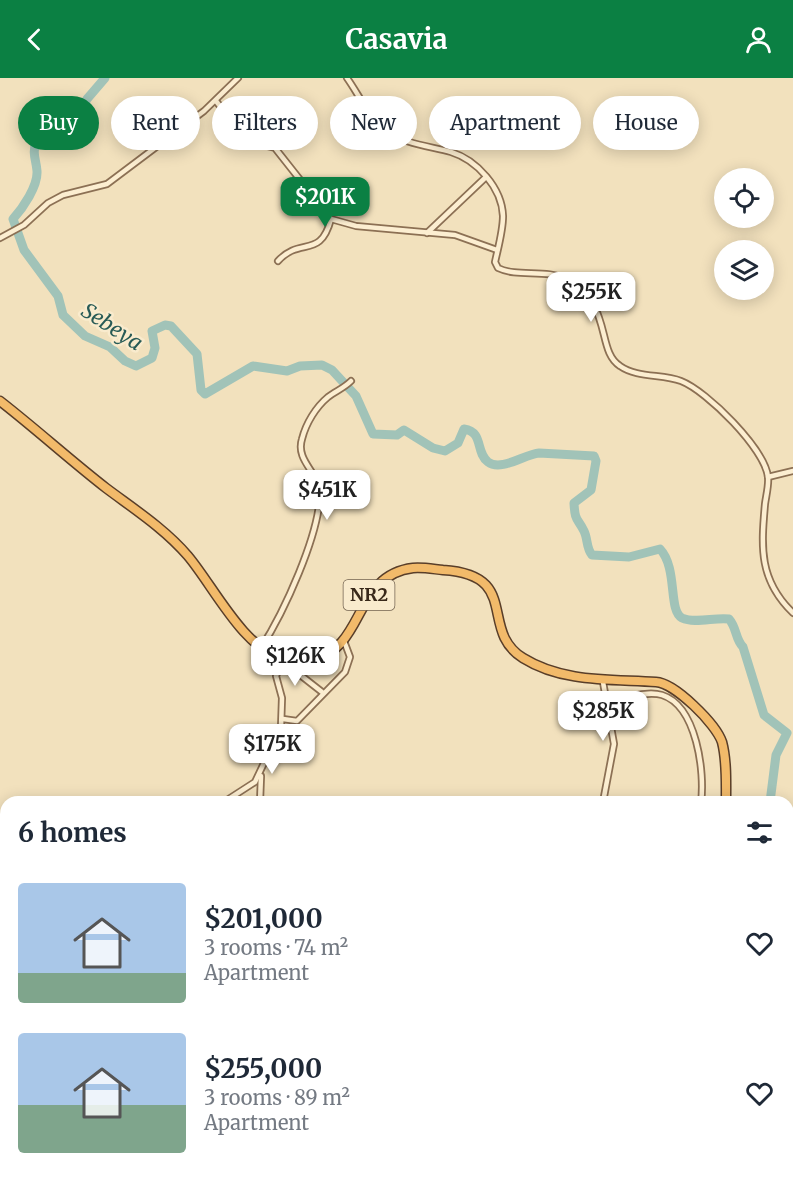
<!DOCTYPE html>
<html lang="en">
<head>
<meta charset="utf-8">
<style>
	:root { --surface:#fff; --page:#f2f2f3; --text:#1f2937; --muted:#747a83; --accent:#0b8043 }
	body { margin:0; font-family:Merriweather,serif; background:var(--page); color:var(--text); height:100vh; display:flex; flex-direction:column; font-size:22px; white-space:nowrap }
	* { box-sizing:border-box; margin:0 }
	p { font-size:20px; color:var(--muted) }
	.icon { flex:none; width:33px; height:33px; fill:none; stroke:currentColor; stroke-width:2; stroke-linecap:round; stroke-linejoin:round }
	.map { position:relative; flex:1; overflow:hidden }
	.drawer { position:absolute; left:0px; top:718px; width:794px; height:386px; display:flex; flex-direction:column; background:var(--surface); border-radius:18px 18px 0 0; box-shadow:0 3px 15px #0003 }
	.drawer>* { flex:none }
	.top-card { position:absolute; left:18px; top:18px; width:758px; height:54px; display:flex; gap:12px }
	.tools { position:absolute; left:714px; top:90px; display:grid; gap:12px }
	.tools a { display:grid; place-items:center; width:60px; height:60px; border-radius:50%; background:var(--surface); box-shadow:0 3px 15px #0003; font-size:30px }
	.price { position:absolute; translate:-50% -51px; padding:0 14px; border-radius:12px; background:#fff; color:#222; font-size:20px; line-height:39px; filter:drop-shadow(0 2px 3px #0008) }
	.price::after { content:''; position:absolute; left:50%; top:36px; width:18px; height:14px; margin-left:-9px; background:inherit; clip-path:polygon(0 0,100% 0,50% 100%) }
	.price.active { background:var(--accent); color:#fff }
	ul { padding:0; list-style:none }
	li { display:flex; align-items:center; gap:18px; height:150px; padding:0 18px }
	li span { display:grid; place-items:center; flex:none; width:168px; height:120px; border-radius:6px; color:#555 }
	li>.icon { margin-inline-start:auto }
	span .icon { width:72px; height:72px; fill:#fffc; stroke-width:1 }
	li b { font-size:26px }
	h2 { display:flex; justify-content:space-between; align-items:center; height:72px; padding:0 18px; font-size:26px }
	.tag { padding:0 21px; border-radius:27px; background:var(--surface); box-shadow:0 3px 15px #0003; font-size:21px; line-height:54px }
	.tag.active { background:var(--accent); color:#fff }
	header { display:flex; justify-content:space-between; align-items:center; height:78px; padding:0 18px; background:var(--accent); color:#fff; font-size:27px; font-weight:700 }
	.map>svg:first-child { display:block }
	.green { fill:#cbd190 }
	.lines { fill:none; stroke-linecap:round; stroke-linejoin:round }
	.river { stroke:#a1c3b8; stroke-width:9 }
	.minor-casing { stroke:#8c7054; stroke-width:8 }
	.primary-casing { stroke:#593e29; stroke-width:10 }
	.trunk-casing { stroke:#593e29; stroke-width:11 }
	.minor { stroke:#fceed1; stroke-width:4.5 }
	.primary { stroke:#fad690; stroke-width:8 }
	.trunk { stroke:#f2ba6a; stroke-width:8 }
	.labels { text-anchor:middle; stroke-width:5; stroke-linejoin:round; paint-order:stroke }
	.shield { fill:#f9ebcd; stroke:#736350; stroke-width:1.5 }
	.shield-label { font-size:18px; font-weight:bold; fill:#39291a }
	.water-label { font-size:21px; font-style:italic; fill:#285b56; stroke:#f9ebcd }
</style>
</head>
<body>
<header><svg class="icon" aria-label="back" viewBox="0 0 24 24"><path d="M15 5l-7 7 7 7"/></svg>Casavia<svg class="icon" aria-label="person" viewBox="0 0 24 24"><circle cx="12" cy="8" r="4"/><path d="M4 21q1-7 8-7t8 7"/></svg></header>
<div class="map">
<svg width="793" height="1103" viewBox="0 0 793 1103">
	<rect width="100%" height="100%" fill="#f2e1bd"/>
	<g class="green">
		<polygon points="0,857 6,864 6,1020 0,1011"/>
		<polygon points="339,1098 399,1098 401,1103 340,1103"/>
	</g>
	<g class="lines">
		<g class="river">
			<path d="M 105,0 L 87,21 L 72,51 L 54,60 L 36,64 C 32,76 36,81 37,93 C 38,108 23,130 13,141 L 24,172 L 58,218 L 63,237 L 85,258 L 110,269 L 125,283 L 136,288 L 152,280 L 155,270 L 152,253 L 165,247 L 171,248 L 197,276 L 201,312 L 205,316 L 253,288 L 287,293 L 300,288 L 322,287 L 332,292 L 356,318 L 373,356 L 397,357 L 404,352 L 433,370 L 445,373 L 458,365 L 464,351 C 484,354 475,374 488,384 C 501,394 525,376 539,375 L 594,378 L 596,383 L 591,412 L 574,425 C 575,444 577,439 584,453 C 588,461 586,470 592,477 L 629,479 L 660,471 C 678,490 668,533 682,540 C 695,546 715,539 729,541 C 737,550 735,561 743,569 L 764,637 L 787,655 L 776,677 L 770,724"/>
			<polyline points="788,775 793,777"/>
		</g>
		<g class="minor-casing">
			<g id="minor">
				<path d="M 347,0 C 359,17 369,39 385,52 C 404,66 429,68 451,74 C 477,82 502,110 503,138 C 503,153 498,170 495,184 L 498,190 C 519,200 546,190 568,202 C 613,227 596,273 620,288 C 637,300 662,296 681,303 C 707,313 765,371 768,399 C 769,407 766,418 765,426 C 761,470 759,502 793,535"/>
				<polyline points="216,23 244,59 252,64 275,70 331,141 356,148 455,157 497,172"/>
				<polyline points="427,155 486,99"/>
				<polyline points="0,160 24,147 48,125 63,117 107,106 204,33 238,0"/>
				<path d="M 278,183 C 301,158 320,182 331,141"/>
				<polyline points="768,399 793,393"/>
				<path d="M 261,570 C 284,534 319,458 320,416 C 320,395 295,383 302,361 C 306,345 316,329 328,319 C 336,313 344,310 351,303"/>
				<polyline points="291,582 299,596 322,614"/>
				<polyline points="603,604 614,666 603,724"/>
				<path d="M 607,619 C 625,622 645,612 662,617 C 697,628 705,695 701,724"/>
				<polyline points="283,641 297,643 345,594 350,579 344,563"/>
				<polyline points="224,724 255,704 281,649 282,620 276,598 283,581"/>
				<polyline points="260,724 261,698"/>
				<polyline points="0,1038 6,1042"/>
				<polyline points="54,1103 57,1098"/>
				<polyline points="427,1103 453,1103"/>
				<polyline points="486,1103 502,1098"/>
			</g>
		</g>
		<g class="primary-casing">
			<g id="primary">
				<polyline points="0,1085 6,1088"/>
				<polyline points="26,1098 37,1103"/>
			</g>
		</g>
		<g class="trunk-casing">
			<g id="trunk">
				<path d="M 0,323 C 36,351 70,382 106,410 C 134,431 165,451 188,478 C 214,509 243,570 283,581 C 293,584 304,583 313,581 C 366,570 353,497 413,490 C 422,489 433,491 443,492 C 522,497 478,552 523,580 C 563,605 612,601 656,604 C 675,605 716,646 722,664 C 727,683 726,705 726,724"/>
				<polyline points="788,799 793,804"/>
				<polyline points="788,869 793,861"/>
				<polyline points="696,1103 698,1098"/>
			</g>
		</g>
		<use href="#minor" class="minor"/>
		<use href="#primary" class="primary"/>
		<use href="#trunk" class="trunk"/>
	</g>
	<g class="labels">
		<rect class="shield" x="343.5" y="502" width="51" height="30" rx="4.5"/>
		<g class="shield-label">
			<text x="369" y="523">NR2</text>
		</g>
		<g class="water-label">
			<text transform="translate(112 249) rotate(33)" y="7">Sebeya</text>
		</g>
	</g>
</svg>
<div class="tools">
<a><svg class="icon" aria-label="locate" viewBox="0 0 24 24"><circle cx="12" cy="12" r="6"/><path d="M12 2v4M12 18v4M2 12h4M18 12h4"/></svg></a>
<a><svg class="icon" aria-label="layers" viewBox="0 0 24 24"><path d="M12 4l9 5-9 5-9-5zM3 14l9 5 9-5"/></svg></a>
</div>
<b class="price active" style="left:325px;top:150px">$201K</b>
<b class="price" style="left:591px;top:245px">$255K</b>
<b class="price" style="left:327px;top:443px">$451K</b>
<b class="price" style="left:295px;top:609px">$126K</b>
<b class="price" style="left:603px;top:664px">$285K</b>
<b class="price" style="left:272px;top:697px">$175K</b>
<div class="top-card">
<a class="tag active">Buy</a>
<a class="tag">Rent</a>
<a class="tag">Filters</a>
<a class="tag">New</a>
<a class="tag">Apartment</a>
<a class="tag">House</a>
</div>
<section class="drawer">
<h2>6 homes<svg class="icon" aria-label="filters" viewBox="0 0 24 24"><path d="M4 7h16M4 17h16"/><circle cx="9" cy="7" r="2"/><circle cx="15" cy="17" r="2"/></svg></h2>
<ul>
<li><span style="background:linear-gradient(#a9c7e8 75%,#7fa58c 0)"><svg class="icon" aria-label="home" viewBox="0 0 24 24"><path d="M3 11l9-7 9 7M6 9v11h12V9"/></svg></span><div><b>$201,000</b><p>3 rooms · 74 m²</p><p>Apartment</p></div><svg class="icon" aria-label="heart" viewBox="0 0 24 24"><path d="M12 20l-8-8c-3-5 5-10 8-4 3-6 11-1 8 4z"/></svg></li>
<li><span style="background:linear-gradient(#a9c7e8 60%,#7fa58c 0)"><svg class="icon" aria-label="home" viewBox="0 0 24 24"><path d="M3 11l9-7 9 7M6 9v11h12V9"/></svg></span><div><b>$255,000</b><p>3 rooms · 89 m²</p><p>Apartment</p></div><svg class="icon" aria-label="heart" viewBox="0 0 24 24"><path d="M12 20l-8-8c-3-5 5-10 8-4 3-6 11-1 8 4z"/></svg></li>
</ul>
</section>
</div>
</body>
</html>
